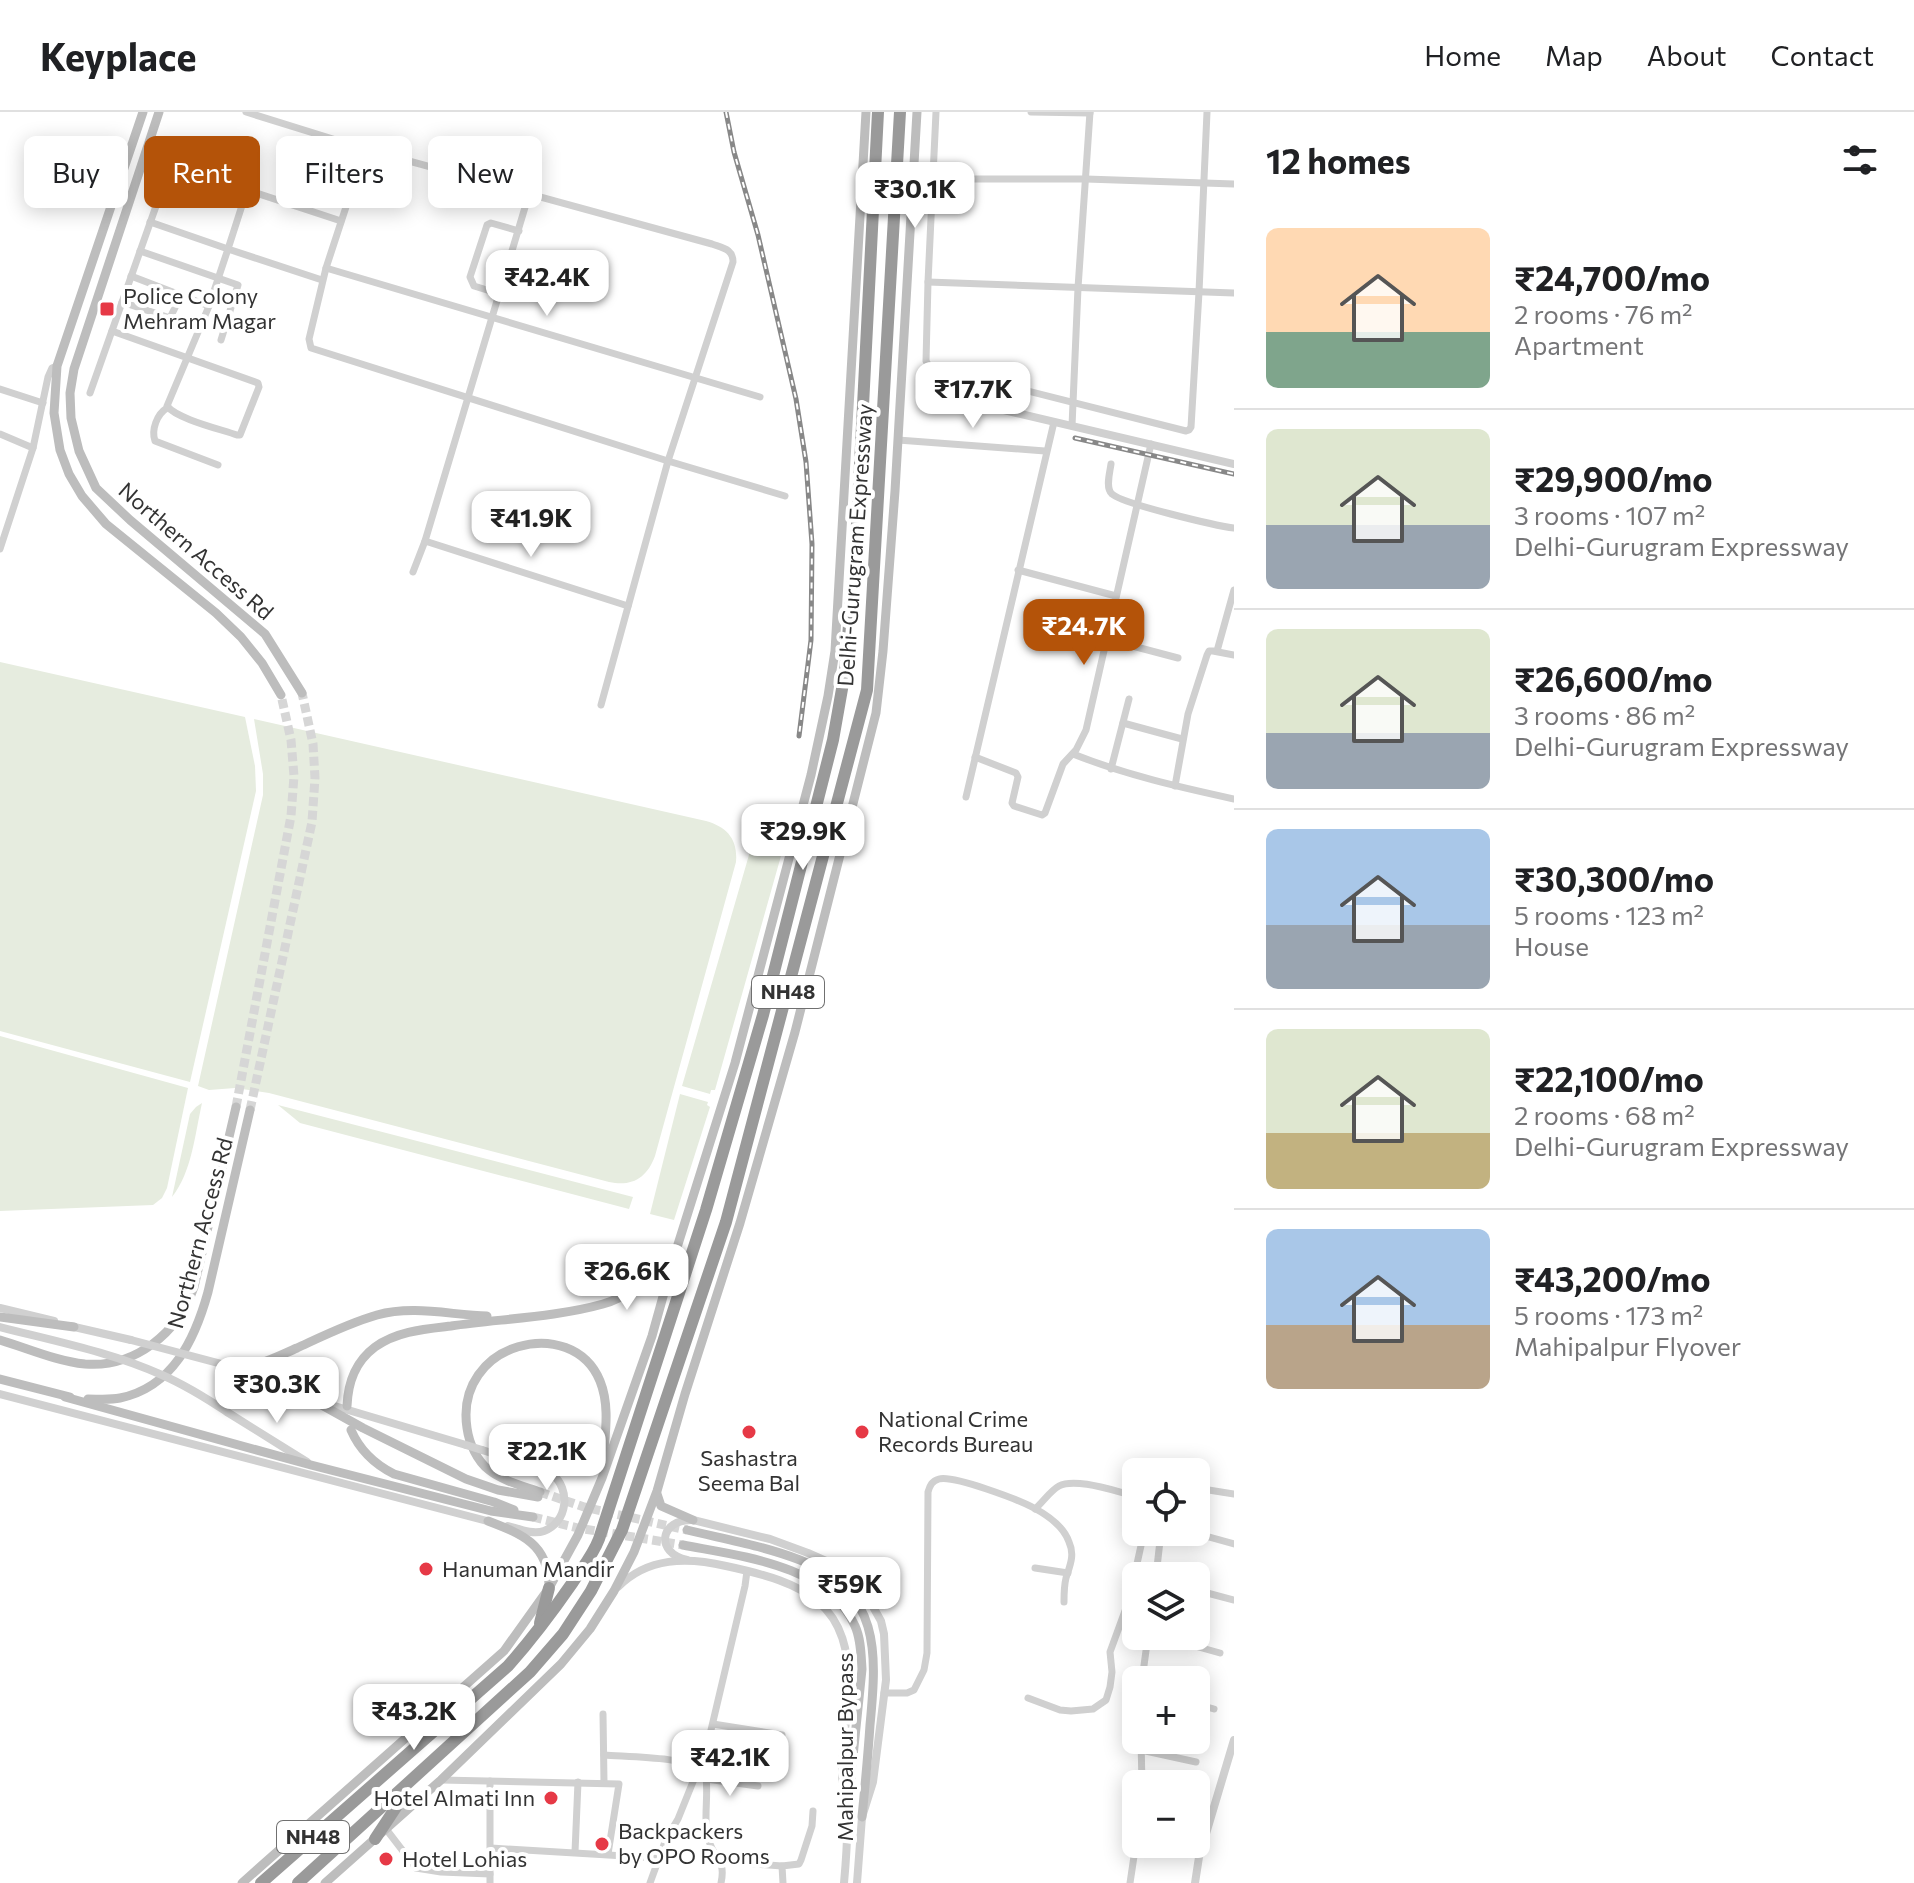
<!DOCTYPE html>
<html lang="en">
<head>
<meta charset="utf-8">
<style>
	:root { --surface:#fff; --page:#f6f6f6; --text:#202124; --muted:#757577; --line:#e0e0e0; --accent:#b45309 }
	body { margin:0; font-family:Commissioner,sans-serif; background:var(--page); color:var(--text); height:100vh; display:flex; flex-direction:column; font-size:30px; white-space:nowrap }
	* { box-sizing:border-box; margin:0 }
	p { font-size:26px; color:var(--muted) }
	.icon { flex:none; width:44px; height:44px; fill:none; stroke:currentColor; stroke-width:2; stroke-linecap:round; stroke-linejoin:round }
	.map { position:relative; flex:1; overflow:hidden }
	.side { display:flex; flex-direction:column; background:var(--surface); width:680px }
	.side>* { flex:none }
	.hud { position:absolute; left:24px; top:24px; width:760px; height:72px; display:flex; gap:16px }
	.buttons { position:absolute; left:1122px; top:1346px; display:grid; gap:16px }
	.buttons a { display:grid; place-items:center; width:88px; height:88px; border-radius:12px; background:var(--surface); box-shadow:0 4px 20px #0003; font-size:40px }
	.price { position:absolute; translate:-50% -68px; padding:0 18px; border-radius:16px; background:#fff; color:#222; font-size:26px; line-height:52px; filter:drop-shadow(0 2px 4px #0008) }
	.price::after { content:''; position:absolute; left:50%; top:48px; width:24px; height:18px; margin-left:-12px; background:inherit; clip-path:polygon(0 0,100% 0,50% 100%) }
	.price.selected { background:var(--accent); color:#fff }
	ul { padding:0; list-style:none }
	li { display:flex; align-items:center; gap:24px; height:200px; padding:0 32px }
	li+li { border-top:2px solid var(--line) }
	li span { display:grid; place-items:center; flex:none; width:224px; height:160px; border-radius:12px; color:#555 }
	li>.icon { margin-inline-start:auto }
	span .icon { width:96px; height:96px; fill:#fffc; stroke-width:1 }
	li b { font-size:34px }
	h2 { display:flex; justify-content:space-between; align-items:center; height:96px; padding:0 32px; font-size:34px }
	.chip { padding:0 28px; border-radius:12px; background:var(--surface); box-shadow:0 4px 20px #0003; font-size:28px; line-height:72px }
	.chip.selected { background:var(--accent); color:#fff }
	header { display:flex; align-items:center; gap:48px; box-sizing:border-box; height:112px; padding:0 40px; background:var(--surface); border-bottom:2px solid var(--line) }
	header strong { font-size:38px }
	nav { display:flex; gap:44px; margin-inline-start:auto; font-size:28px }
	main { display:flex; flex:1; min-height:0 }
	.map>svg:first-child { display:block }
	.green { fill:#e6ecdf }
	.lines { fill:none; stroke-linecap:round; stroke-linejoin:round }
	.secondary-tunnel { stroke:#d6d6d6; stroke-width:9; stroke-dasharray:9 4.5; stroke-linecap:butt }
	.minor { stroke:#d0d0d0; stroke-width:7 }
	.tertiary { stroke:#d0d0d0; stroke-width:8 }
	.secondary { stroke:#bdbdbd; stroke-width:9 }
	.motorway { stroke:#9a9a9a; stroke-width:12 }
	.rail-casing { stroke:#888; stroke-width:5 }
	.rail { stroke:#fff; stroke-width:2; stroke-dasharray:6; stroke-linecap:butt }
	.tertiary-bridge { stroke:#d0d0d0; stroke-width:8 }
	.poi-dot { fill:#e63946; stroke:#fff; stroke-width:3 }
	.labels { text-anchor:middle; stroke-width:8; stroke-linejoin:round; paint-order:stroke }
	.shield { fill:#fff; stroke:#707070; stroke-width:2 }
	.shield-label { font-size:20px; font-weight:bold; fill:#333 }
	.poi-label { font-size:22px; fill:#333; stroke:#fff; text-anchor:start }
	.street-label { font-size:22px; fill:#333; stroke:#fff }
</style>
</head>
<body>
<header>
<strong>Keyplace</strong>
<nav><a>Home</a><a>Map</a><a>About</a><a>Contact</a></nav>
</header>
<main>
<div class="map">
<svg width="1234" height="1771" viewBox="0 0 1234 1771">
	<rect width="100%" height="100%" fill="#fff"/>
	<g class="green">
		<polygon points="0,550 245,605 255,654 256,679 190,970 0,919"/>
		<path d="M 254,607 L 706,709 C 727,715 738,727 736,750 L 655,1044 C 647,1066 632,1075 609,1070 L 269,981 L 235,976 L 209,978 L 198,974 L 263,683 L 263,662 Z"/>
		<polygon points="760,705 790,712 715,978 711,978 710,982 682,974"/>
		<polygon points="0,924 188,976 167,1076 162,1086 153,1093 0,1099"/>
		<polygon points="680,982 708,990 707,993 710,995 674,1108 650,1102"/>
		<path d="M 202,991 C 195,1022 192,1060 172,1085 L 190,1002 L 196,995 Z"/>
		<polygon points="278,993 633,1085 629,1097 300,1011"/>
	</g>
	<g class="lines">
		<g class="secondary-tunnel">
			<polyline points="236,995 291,704 294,664 291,628 281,583"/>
			<polyline points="250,998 312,710 315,666 313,632 302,581"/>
			<polyline points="540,1380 584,1395 687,1418"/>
			<polyline points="533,1405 578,1416 683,1433"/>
		</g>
		<g class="minor">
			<path d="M 246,0 L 365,37 L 712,132 C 723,136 733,137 733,150 L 668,349 L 601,593"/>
			<polyline points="936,0 928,170 926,249 929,254 1186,319 1189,318 1191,315 1199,180 1207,0"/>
			<polyline points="1031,0 1090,1"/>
			<polyline points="365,37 326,156 309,227 311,236 668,349 785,384"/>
			<polyline points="145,41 247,78 228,137 322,168"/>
			<polyline points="934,67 1086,67 1234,72"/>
			<polyline points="247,78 341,109"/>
			<polyline points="140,139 238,173 221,228"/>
			<polyline points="326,156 760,285"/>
			<polyline points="131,164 209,194"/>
			<polyline points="928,170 1234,181"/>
			<polyline points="500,182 474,174 470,165 487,113 491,111 519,119"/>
			<polyline points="122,190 170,206 181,183"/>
			<path d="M 112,219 L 258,271 L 259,275 L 240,323 L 237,323 C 220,317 177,307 167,294 L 209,194 L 228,137 L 150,110"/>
			<polyline points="0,277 43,291"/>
			<polyline points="90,281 161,80"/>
			<path d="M 167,296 C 157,302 151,318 155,329 L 218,353"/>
			<polyline points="1072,314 1078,176 1090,0"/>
			<polyline points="0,322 33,336"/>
			<polyline points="898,328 1045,339"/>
			<path d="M 1111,352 C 1110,360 1105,376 1112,382 C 1123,392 1217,414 1234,416"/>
			<polyline points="425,429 628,494"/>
			<polyline points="0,437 33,336 48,265 52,256 57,254"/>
			<polyline points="1018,458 1116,484"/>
			<polyline points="413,460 425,429 529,82"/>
			<polyline points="1106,527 1178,546"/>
			<polyline points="1217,539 1234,478"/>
			<polyline points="1123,611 1182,627"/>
			<path d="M 1073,642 C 1126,663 1179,675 1234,687"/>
			<polyline points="975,645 1016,661 1018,665 1012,691 1014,694 1042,703 1045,701 1063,652 1076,638 1086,618 1151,332"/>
			<polyline points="1111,657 1129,587"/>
			<polyline points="1175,674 1188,602 1207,543 1209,539 1213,539 1234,543"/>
			<polyline points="966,685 1054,310"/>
			<polyline points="1196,1376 1234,1382"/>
			<path d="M 1035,1397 C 1043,1390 1050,1379 1059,1374 C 1076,1365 1117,1380 1136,1384"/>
			<polyline points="1191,1420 1234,1432"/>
			<polyline points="1035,1456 1068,1461"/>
			<polyline points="1156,1464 1161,1420"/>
			<polyline points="1196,1478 1234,1488"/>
			<polyline points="1159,1524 1220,1541"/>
			<polyline points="1142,1568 1148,1524"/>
			<path d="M 884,1581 L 907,1581 L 914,1578 L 924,1558 L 927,1541 L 928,1380 C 930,1373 932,1369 939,1367 C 954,1363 1019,1388 1034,1396 C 1047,1403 1064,1415 1069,1430 C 1075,1443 1070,1453 1066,1466 C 1064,1474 1064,1482 1064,1490"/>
			<polyline points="1028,1586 1060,1598 1071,1599 1093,1597 1106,1588 1110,1575 1112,1560 1110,1540 1129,1488 1144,1420"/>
			<polyline points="1196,1592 1214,1597"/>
			<polyline points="603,1602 604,1670"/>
			<polyline points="713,1612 782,1623"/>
			<polyline points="1141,1628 1142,1672"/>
			<polyline points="1141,1638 1196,1650"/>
			<path d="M 604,1643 C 629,1645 686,1645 705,1658 C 710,1681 702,1706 709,1729 C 715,1748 726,1748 721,1771"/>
			<polyline points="706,1667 758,1674"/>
			<polyline points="441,1668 619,1672 608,1742"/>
			<polyline points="490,1669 490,1771"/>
			<polyline points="386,1717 416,1756 441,1760 490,1762"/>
			<polyline points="491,1736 658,1746"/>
			<polyline points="575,1740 578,1670"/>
			<polyline points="715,1741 740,1751 782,1754"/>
			<polyline points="650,1771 666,1727 678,1707 707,1635 745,1474 747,1459"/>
			<polyline points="783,1771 782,1754 799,1752 801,1748 812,1714 813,1699"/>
			<polyline points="1130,1771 1136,1731"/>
		</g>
		<g class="tertiary">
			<polyline points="952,286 1234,352"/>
			<polyline points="0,1196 54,1209"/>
			<polyline points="70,1214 131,1228"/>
			<polyline points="236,1256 273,1270 311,1287 466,1333"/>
			<polyline points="0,1282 491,1410"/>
			<polyline points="227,1300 307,1350"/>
			<path d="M 482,1338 C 499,1344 539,1352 552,1362 C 571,1377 568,1410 544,1419 C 533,1423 519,1417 508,1414"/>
			<path d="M 687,1448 C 655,1441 659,1407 693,1408 L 770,1427 L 808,1441 L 826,1449 L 857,1472 L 867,1484 L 881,1509 L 884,1522 L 886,1568 L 873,1670 L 862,1705 L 857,1771"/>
			<path d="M 618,1475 C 648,1445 687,1445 726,1454 C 806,1471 853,1491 848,1582 C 847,1609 842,1635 842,1661 C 842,1676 846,1690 847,1704 C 848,1726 846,1749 844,1771"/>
			<polyline points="1195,1771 1199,1745 1234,1628"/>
		</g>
		<g class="secondary">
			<polyline points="143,0 57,254 54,301 60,338 69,362 82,384 106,412 216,501 241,525 262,551 281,583"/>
			<polyline points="159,0 74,257 70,281 71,306 79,339 96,376 130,408 265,522 302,581"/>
			<polyline points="0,1205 74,1215"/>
			<path d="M 0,1228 C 27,1236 56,1249 85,1252 C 135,1256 178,1221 194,1175 L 236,995"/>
			<path d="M 233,1255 C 257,1256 276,1245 297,1236 C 323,1224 349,1211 377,1203 C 413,1193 451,1203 487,1204"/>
			<polyline points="0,1267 70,1285"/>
			<polyline points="65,1285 311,1353 491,1399 533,1405"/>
			<path d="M 88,1287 C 99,1287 110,1288 120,1286 C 173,1275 195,1227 208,1180 L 250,998"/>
			<polyline points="311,1287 363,1316 466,1367 498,1378 538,1385"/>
			<path d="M 347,1294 C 348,1270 355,1250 375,1235 C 397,1219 425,1217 451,1214 C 499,1207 557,1205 603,1192 C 631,1184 652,1163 674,1145"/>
			<path d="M 351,1318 C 360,1339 374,1352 394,1362 L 494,1390 L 514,1398"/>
			<path d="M 540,1380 C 523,1374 503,1369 489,1358 C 477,1349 469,1331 467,1316 C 454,1230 572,1201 600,1269 C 611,1296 604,1327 603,1354"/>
			<polyline points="657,1382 661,1394 693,1408"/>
			<path d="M 488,1409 C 522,1422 548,1432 549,1473"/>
			<path d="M 687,1418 C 724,1427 764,1434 800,1448 C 881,1479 877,1540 870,1613 C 868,1644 865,1674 862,1705"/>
			<path d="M 683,1433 C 740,1444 829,1453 855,1514 C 861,1527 861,1543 862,1557 L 847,1703"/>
			<polyline points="242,1771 504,1539 549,1476 578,1423 602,1366 652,1224 674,1145 735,951 811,663 828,584 835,539 866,0"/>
			<polyline points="325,1771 441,1668 561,1552 590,1517 614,1479 634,1440 657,1379 685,1282 740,1111 795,920 876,601 883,539 895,379 917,0"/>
		</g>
		<g class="motorway">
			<polyline points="540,1511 549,1476"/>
			<polyline points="375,1727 404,1683"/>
			<path d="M 261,1771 L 508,1554 C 532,1527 553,1499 573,1470 C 582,1456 593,1443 599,1427 L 706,1098 L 763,903 L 833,628 L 845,560 L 856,431 L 878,0"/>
			<polyline points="298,1771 530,1560 563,1522 591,1479 622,1418 726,1110 867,578 900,0"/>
		</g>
		<g class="rail-casing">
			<g id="rail">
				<polyline points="726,0 734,40 758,123 796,287 806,350 812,432 811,528 799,624"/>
				<polyline points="1075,326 1234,362"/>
			</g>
		</g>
		<use href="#rail" class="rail"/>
		<g class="tertiary-bridge">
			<path d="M 0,1215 C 54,1229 111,1240 162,1263 C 185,1273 206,1286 227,1300"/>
			<polyline points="131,1228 233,1255"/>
			<polyline points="466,1333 482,1338"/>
		</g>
	</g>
	<g class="poi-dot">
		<rect x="99" y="189" width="16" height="16" rx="4"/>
		<circle cx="749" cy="1320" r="8"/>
		<circle cx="862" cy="1320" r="8"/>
		<circle cx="426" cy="1457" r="8"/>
		<circle cx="551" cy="1686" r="8"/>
		<circle cx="602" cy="1732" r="8"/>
		<circle cx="386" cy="1747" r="8"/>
	</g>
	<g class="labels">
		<g class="shield">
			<rect x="752" y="864" width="72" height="32" rx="6"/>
			<rect x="277" y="1709" width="72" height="32" rx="6"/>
		</g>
		<g class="shield-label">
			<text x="788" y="887">NH48</text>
			<text x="313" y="1732">NH48</text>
		</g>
		<g class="poi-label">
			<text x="123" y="192">Police Colony<tspan x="123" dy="25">Mehram Magar</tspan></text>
			<text x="878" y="1315">National Crime<tspan x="878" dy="25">Records Bureau</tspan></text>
			<text x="749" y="1354" text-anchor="middle">Sashastra<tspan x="749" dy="25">Seema Bal</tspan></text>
			<text x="442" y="1465">Hanuman Mandir</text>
			<text x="535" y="1694" text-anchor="end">Hotel Almati Inn</text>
			<text x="618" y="1727">Backpackers<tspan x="618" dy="25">by OPO Rooms</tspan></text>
			<text x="402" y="1755">Hotel Lohias</text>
		</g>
		<g class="street-label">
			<text transform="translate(855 433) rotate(-86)" y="8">Delhi-Gurugram Expressway</text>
			<text transform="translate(196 439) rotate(41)" y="8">Northern Access Rd</text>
			<text transform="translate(200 1121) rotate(-75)" y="8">Northern Access Rd</text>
			<text transform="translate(845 1635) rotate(-90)" y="8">Mahipalpur Bypass</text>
		</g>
	</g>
</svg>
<div class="buttons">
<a><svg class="icon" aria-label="locate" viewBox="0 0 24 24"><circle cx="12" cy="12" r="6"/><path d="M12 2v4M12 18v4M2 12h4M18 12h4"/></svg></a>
<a><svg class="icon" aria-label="layers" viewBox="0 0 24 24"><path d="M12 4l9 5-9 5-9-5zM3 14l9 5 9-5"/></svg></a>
<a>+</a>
<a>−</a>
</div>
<b class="price" style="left:915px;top:118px">₹30.1K</b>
<b class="price" style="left:547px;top:206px">₹42.4K</b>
<b class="price" style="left:973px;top:318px">₹17.7K</b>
<b class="price" style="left:531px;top:447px">₹41.9K</b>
<b class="price selected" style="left:1084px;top:555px">₹24.7K</b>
<b class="price" style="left:803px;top:760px">₹29.9K</b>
<b class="price" style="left:627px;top:1200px">₹26.6K</b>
<b class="price" style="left:277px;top:1313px">₹30.3K</b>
<b class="price" style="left:547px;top:1380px">₹22.1K</b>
<b class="price" style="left:850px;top:1513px">₹59K</b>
<b class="price" style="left:414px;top:1640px">₹43.2K</b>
<b class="price" style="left:730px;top:1686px">₹42.1K</b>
<div class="hud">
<a class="chip">Buy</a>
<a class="chip selected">Rent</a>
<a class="chip">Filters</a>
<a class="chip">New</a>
</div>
</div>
<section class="side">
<h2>12 homes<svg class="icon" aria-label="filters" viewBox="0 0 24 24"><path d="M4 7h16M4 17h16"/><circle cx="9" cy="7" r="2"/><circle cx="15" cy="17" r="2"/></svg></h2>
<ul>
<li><span style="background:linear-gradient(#ffd9b3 65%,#7fa58c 0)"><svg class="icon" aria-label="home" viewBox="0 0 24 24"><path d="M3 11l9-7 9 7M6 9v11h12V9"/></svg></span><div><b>₹24,700/mo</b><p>2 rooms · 76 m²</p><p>Apartment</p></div></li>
<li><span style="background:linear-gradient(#dfe7d0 60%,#9aa5b1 0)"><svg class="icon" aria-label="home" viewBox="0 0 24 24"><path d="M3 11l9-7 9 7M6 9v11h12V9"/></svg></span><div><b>₹29,900/mo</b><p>3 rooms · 107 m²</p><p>Delhi-Gurugram Expressway</p></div></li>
<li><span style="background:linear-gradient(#dfe7d0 65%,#9aa5b1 0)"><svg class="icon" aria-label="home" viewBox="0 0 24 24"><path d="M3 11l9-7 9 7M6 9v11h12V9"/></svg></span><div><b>₹26,600/mo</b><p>3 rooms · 86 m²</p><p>Delhi-Gurugram Expressway</p></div></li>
<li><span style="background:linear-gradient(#a9c7e8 60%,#9aa5b1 0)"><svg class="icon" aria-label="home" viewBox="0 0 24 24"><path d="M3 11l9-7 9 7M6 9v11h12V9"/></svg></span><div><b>₹30,300/mo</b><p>5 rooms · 123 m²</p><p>House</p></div></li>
<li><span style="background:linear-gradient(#dfe7d0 65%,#c2b280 0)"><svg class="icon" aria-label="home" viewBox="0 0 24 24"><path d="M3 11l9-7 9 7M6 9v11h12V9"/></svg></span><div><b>₹22,100/mo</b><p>2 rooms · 68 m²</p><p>Delhi-Gurugram Expressway</p></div></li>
<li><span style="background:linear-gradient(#a9c7e8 60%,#b9a48a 0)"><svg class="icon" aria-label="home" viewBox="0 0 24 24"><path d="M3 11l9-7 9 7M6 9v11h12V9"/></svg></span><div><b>₹43,200/mo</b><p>5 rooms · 173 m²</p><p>Mahipalpur Flyover</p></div></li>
</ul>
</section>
</main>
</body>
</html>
